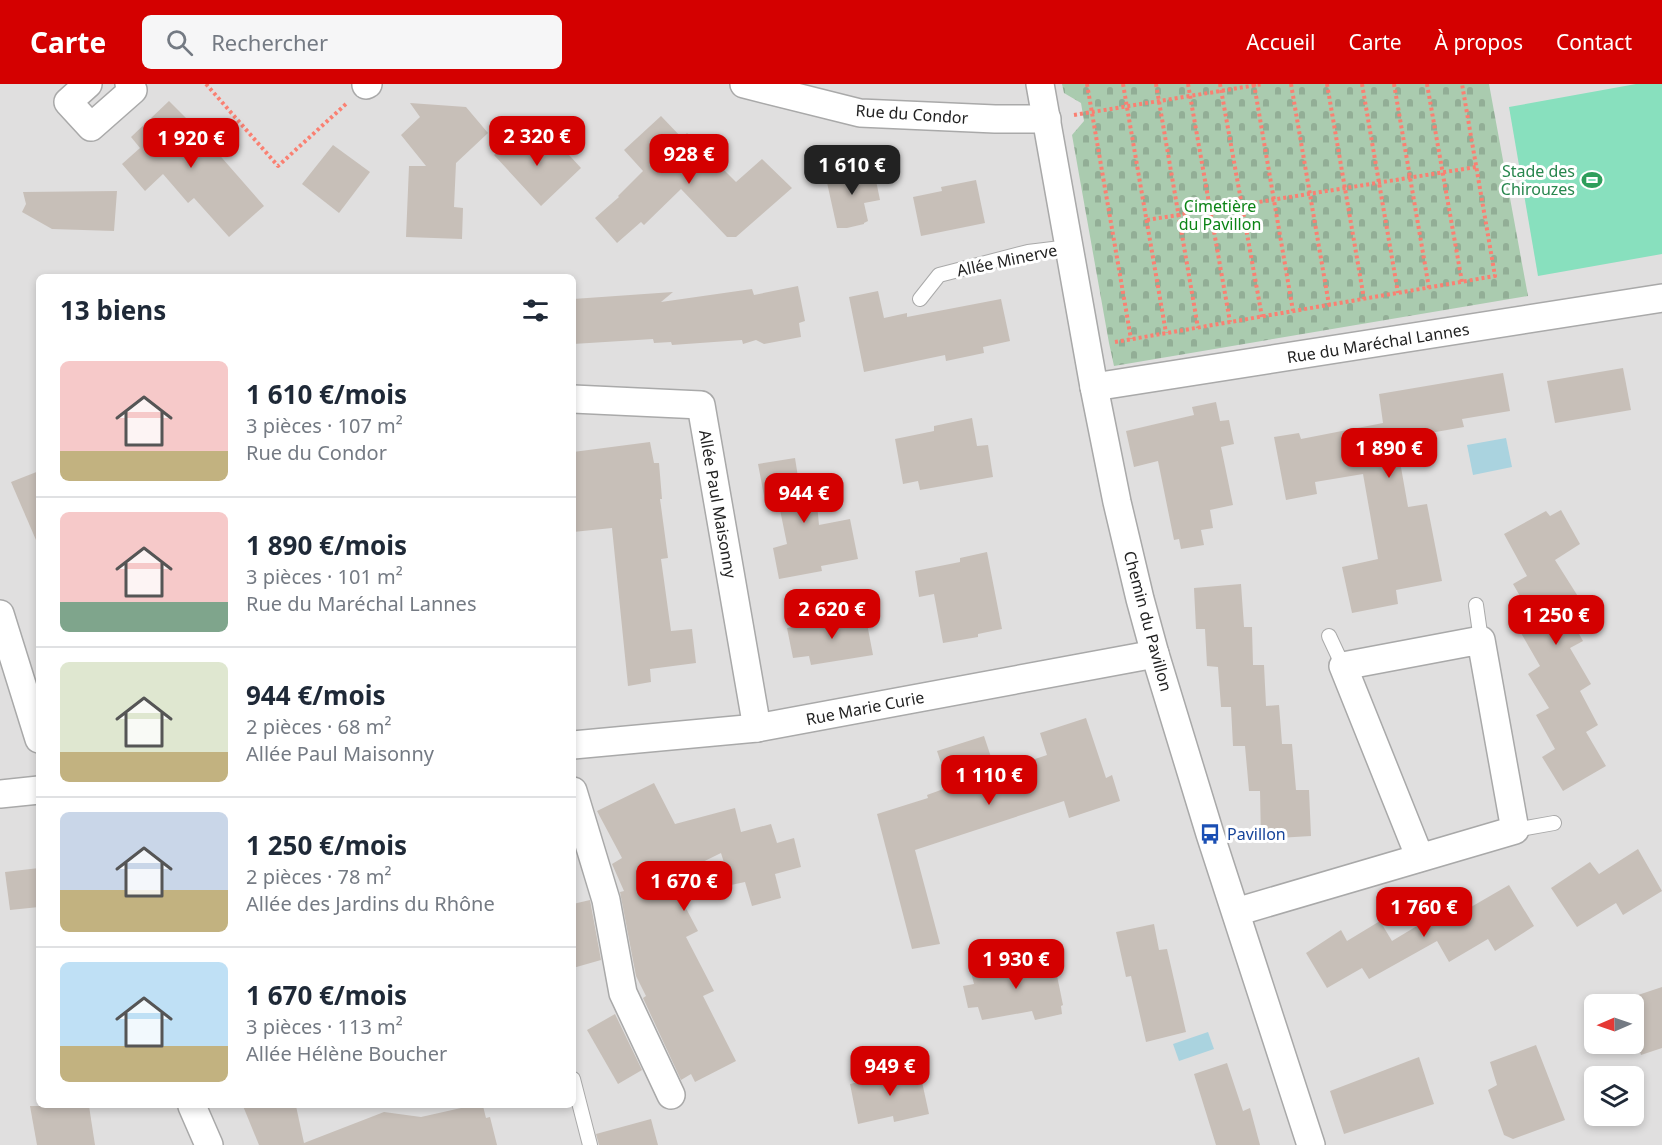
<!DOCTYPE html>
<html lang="fr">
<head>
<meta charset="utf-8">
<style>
	:root { --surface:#fff; --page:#f6f6f7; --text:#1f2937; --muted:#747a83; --line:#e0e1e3; --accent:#d40000 }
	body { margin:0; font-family:"Noto Sans",sans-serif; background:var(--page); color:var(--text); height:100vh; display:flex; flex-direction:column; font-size:22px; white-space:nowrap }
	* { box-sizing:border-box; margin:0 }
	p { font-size:20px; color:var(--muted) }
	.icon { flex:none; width:33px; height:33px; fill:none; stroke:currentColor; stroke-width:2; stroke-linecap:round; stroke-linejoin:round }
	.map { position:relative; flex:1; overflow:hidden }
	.side { position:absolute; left:36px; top:190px; width:540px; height:834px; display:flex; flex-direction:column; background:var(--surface); border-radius:9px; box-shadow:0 3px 9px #0003 }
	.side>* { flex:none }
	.needle { width:39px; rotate:268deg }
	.buttons { position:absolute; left:1584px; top:910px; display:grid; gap:12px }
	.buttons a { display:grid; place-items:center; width:60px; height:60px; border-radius:9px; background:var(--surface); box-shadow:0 3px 9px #0003; font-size:30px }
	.price { position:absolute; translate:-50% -51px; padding:0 14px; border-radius:12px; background:var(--accent); color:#fff; font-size:20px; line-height:39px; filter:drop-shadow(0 2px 3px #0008) }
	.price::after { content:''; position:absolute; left:50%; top:36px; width:18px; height:14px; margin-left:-9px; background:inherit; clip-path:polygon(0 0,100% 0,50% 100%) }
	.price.selected { background:#222; color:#fff }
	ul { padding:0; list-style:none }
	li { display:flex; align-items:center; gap:18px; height:150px; padding:0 24px }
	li+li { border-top:2px solid var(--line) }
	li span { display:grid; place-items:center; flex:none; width:168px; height:120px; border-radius:9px; color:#555 }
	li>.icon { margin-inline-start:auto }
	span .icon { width:72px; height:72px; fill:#fffc; stroke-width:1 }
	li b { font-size:26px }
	h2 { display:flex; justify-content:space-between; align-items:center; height:72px; padding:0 24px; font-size:26px }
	header { display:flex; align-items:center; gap:36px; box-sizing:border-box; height:84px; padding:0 30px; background:var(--accent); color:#fff }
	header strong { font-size:28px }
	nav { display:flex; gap:33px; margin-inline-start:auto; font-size:21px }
	.search { width:420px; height:54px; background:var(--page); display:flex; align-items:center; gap:15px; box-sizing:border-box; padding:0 21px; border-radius:9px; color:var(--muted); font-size:22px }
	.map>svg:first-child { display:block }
	.residential { fill:#e0dfdf; fill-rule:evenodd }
	.cemetery { fill:url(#cemetery-stones) }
	.pitch { fill:#88e0be }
	.water { fill:#aad3df }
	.building { fill:#c7bfb8 }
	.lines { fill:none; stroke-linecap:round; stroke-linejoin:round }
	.lane-casing { stroke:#a9a9a9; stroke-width:16 }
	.street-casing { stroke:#a9a9a9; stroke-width:30 }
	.path { stroke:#fa8072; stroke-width:4; stroke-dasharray:3 3; stroke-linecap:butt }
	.lane { stroke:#fff; stroke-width:14 }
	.street { stroke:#fff; stroke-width:27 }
	.labels { text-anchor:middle; stroke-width:6; stroke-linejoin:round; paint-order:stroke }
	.street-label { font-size:16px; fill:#222; stroke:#fff }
	.leisure-label { font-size:16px; fill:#27864d; stroke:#fff; text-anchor:end }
	.park-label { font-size:16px; fill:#0c8416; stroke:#fff }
	.transit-label { font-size:16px; fill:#164399; stroke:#fff; text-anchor:start }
</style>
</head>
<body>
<header>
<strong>Carte</strong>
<div class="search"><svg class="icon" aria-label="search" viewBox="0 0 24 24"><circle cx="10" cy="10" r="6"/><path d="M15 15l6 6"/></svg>Rechercher</div>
<nav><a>Accueil</a><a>Carte</a><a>À propos</a><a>Contact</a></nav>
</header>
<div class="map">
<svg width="1662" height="1061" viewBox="0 0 1662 1061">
	<defs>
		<pattern id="cemetery-stones" width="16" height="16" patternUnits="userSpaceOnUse" patternTransform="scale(1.5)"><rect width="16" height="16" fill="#aacbaf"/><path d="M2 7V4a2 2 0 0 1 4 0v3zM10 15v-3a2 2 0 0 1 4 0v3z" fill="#92ae96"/></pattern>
	</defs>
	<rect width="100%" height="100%" fill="#f2efe9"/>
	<path class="residential" d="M 0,0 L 1662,0 L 1662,1061 L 0,1061 ZM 39,194 L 573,194 L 573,1022 L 39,1022 ZM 1594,921 L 1634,921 L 1634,960 L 1594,960 ZM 1594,993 L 1634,993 L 1634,1032 L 1594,1032 Z"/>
	<polygon class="cemetery" points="1062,0 1489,0 1528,212 1114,282 1109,259 1072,51 1084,37 1081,19 1064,9"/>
	<polygon class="pitch" points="1636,0 1662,0 1662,170 1538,192 1509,23"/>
	<g class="water">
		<polygon points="1506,354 1512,383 1473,391 1467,361"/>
		<polygon points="1208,948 1214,965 1179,977 1173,960"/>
	</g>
	<g class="building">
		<polygon points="169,17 194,42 264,122 229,153 194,114 188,119 163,90 145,107 122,80 140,64 131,53"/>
		<polygon points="410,19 466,23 488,49 456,79 454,123 463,124 462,155 406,153 409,82 426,82 401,51 420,33"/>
		<polygon points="661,32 682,54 687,49 736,98 762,75 792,104 736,153 727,153 681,105 644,141 641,138 617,159 595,134 619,113 618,112 643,87 624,66"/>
		<polygon points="522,47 545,71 558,59 581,84 541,122 494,71"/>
		<polygon points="333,61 370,88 339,129 302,100"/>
		<polygon points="873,82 880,116 864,119 868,137 864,139 864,140 847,144 837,144 826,94"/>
		<polygon points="976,96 985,139 921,152 913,113 942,107 941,103"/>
		<polygon points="117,107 114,147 52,145 22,128 26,120 23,108"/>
		<polygon points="798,202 805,237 799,239 801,253 764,260 756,256 743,260 742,256 672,261 671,258 654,259 653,255 573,260 573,215 673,208 661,218 752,205 754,211"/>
		<polygon points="878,207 884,234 907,229 907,233 1001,215 1010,257 983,263 984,269 946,277 945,271 864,288 849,213"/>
		<polygon points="1623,284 1631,326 1555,339 1547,297"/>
		<polygon points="1503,289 1510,327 1462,335 1464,343 1396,355 1408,423 1427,420 1442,497 1396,506 1398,520 1352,529 1342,483 1378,475 1363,390 1315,398 1317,410 1286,416 1274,353 1299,349 1301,355 1383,339 1379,310"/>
		<polygon points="1216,318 1220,337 1229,336 1234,360 1221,363 1233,421 1210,426 1213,444 1201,446 1204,461 1181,465 1179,455 1174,456 1158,377 1134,383 1126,347 1194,331 1192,323"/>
		<polygon points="972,334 977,362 988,361 993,393 920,406 918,397 903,400 895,355 934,347 934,342"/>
		<polygon points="650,358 654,379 659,379 662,415 660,415 668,474 661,475 671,547 692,545 696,579 650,585 651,598 628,602 612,444 573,448 573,368"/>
		<polygon points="795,374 798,393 805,391 808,410 816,409 819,441 850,435 858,475 821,482 822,487 779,495 773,464 787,460 778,416 765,417 758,380"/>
		<polygon points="39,387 39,463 11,398"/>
		<polygon points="1561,426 1580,460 1555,476 1579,514 1564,523 1583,557 1570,564 1591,600 1580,607 1598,641 1586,648 1606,682 1563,707 1542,673 1555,665 1536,631 1549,624 1528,590 1540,582 1521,549 1536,540 1513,500 1527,492 1504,450 1546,427 1550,432"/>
		<polygon points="987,468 1002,545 978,550 978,553 943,559 934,510 919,513 915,487 960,478 960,474"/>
		<polygon points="1241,500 1244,543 1252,543 1253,581 1264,581 1266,622 1279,621 1282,660 1292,660 1296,706 1309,706 1311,752 1261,755 1260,707 1249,707 1245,662 1233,662 1231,623 1221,623 1218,583 1207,582 1205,545 1196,545 1194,504"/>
		<polygon points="865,529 873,571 811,581 809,572 793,574 787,544"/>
		<polygon points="1086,634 1106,694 1112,691 1120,717 1069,734 1064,717 915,766 940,860 912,865 877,730 928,714 927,711 949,703 937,667 984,652 996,688 1047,671 1040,649"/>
		<polygon points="654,699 675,740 735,724 741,748 771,740 777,759 794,754 801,783 775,790 781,814 752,822 745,798 731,801 721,769 670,794 698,847 686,853 714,907 703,912 736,977 695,998 691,990 681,996 643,914 646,912 636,892 620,808 624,807 612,780 622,774 597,727"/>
		<polygon points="1638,765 1662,807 1623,831 1616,819 1577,843 1551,804 1590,778 1599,790"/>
		<polygon points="39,784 39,823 10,826 5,788"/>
		<polygon points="1509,801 1534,842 1495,867 1488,855 1449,878 1437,857 1369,895 1362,884 1327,904 1306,869 1341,846 1347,857 1380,837 1392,857 1465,813 1471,823"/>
		<polygon points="590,816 601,876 573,884 573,820"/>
		<polygon points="1154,840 1159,866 1167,865 1186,948 1146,958 1131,892 1126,893 1116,848"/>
		<polygon points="1053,872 1063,921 1061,922 1062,930 1035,936 1032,927 982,936 978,923 968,924 963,902 974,900 971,888"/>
		<polygon points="1662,903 1662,964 1641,971 1634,947 1634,921 1628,921 1626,915"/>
		<polygon points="615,930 642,986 618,1000 587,946"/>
		<polygon points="1536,961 1565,1036 1513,1055 1504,1051 1488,1006 1497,1001 1490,978"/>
		<polygon points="1419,973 1434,1020 1344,1050 1330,1007"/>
		<polygon points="1227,979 1243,1027 1250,1024 1260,1061 1216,1061 1194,990"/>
		<polygon points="919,984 929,1030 894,1038 893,1032 858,1040 850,1000"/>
		<polygon points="30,1022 89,1022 95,1061 37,1061"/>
		<polygon points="243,1022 296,1022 304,1059 384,1028 421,1033 470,1022 483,1022 486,1034 490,1033 497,1061 259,1061"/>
		<polygon points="651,1035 658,1061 599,1061 596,1050"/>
	</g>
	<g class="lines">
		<g class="lane-casing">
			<g id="lane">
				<polyline points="920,215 939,191 1028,168 1069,163"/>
				<polyline points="1476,521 1481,556"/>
				<polyline points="1329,552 1343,582"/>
				<polyline points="1515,746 1554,739"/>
				<polyline points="573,995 590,1061"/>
			</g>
		</g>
		<g class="street-casing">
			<g id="street">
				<polyline points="88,0 68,18 91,43 133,6 129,0"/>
				<polyline points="744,0 860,29 995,35 1047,35"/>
				<polyline points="1040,0 1094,303 1117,418 1140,515 1155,570 1210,750 1311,1061"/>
				<polyline points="366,1 368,0"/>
				<polyline points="1094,303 1662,214"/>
				<polyline points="573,315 701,321 757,644"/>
				<polyline points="0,530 39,655"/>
				<polyline points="573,661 757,644 1155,570"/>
				<polyline points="573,707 606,816 623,909 671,1011"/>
				<polyline points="0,710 39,706"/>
				<polyline points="1236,828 1515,746 1481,556 1343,582 1420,774"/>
				<polyline points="192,1022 209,1061"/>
			</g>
		</g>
		<g class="path">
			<polyline points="206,0 278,82 346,20"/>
			<polyline points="1087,0 1131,255"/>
			<polyline points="1123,0 1166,249"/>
			<polyline points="1156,0 1198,244"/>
			<polyline points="1188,0 1230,238"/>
			<polyline points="1220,0 1262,233"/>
			<polyline points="1254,0 1293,227"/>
			<polyline points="1291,0 1329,221"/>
			<polyline points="1327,0 1364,215"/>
			<polyline points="1362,0 1398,209"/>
			<polyline points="1394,0 1429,204"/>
			<polyline points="1427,0 1462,198"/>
			<polyline points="1074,31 1263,0"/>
			<polyline points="1147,136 1476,83"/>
			<polyline points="1115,258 1495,192 1462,0"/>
		</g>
		<use href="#lane" class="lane"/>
		<use href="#street" class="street"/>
	</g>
	<defs>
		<g id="stadium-bare" transform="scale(1.62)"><path d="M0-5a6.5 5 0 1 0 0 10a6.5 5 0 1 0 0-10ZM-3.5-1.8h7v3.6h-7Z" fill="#2e9e5b" stroke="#fff" stroke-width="2.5" paint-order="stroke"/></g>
		<g id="bus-bare" transform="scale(1.62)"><path d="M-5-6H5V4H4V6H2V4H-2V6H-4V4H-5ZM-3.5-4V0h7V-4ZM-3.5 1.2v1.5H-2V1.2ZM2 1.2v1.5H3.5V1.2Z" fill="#1a4fb4" stroke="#fff" stroke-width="2.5" paint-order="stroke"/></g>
	</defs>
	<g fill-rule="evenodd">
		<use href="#stadium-bare" x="1592" y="96"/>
		<use href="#bus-bare" x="1210" y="750"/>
	</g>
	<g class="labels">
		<g class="street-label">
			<text transform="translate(912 30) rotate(4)" y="6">Rue du Condor</text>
			<text transform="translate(1007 176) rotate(-12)" y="6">Allée Minerve</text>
			<text transform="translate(1378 259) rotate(-9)" y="6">Rue du Maréchal Lannes</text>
			<text transform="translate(718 420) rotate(80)" y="6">Allée Paul Maisonny</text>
			<text transform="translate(1148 537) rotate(75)" y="6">Chemin du Pavillon</text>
			<text transform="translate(865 624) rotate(-11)" y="6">Rue Marie Curie</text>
		</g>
		<g class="leisure-label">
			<text x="1575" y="93">Stade des<tspan x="1575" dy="18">Chirouzes</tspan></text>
		</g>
		<g class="park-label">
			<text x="1220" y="128">Cimetière<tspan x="1220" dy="18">du Pavillon</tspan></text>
		</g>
		<g class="transit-label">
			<text x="1227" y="756">Pavillon</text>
		</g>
	</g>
</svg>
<div class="buttons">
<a><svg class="needle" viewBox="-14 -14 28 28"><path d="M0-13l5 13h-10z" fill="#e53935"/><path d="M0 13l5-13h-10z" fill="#747a83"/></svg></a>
<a><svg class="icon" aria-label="layers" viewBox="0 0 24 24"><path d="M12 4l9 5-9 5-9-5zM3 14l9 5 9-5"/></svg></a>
</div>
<b class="price" style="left:537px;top:83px">2 320 €</b>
<b class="price" style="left:191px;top:85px">1 920 €</b>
<b class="price" style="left:689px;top:101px">928 €</b>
<b class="price selected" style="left:852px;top:112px">1 610 €</b>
<b class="price" style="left:1389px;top:395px">1 890 €</b>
<b class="price" style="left:804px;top:440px">944 €</b>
<b class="price" style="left:832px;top:556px">2 620 €</b>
<b class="price" style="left:1556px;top:562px">1 250 €</b>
<b class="price" style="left:989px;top:722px">1 110 €</b>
<b class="price" style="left:684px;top:828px">1 670 €</b>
<b class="price" style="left:1424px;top:854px">1 760 €</b>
<b class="price" style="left:1016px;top:906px">1 930 €</b>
<b class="price" style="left:890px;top:1013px">949 €</b>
<section class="side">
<h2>13 biens<svg class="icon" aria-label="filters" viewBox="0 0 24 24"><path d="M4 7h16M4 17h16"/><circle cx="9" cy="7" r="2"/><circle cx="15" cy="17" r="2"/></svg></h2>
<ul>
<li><span style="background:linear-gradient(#f6c9c9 75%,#c2b280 0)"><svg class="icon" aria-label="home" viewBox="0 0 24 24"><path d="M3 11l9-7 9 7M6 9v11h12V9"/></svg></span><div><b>1 610 €/mois</b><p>3 pièces · 107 m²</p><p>Rue du Condor</p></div></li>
<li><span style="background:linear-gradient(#f6c9c9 75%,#7fa58c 0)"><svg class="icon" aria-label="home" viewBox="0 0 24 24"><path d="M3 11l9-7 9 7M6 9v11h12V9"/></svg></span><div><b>1 890 €/mois</b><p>3 pièces · 101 m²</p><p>Rue du Maréchal Lannes</p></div></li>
<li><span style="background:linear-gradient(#dfe7d0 75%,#c2b280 0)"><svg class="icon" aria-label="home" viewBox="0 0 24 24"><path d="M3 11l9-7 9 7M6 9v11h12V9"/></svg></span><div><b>944 €/mois</b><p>2 pièces · 68 m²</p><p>Allée Paul Maisonny</p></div></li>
<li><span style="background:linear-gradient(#c9d6e8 65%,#c2b280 0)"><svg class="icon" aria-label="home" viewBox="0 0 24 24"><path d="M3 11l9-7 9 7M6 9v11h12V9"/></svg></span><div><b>1 250 €/mois</b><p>2 pièces · 78 m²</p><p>Allée des Jardins du Rhône</p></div></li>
<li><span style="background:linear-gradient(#bfe0f5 70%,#c2b280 0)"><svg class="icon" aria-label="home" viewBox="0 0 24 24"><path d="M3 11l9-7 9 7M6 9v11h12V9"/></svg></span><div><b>1 670 €/mois</b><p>3 pièces · 113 m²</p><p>Allée Hélène Boucher</p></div></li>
</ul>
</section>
</div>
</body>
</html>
